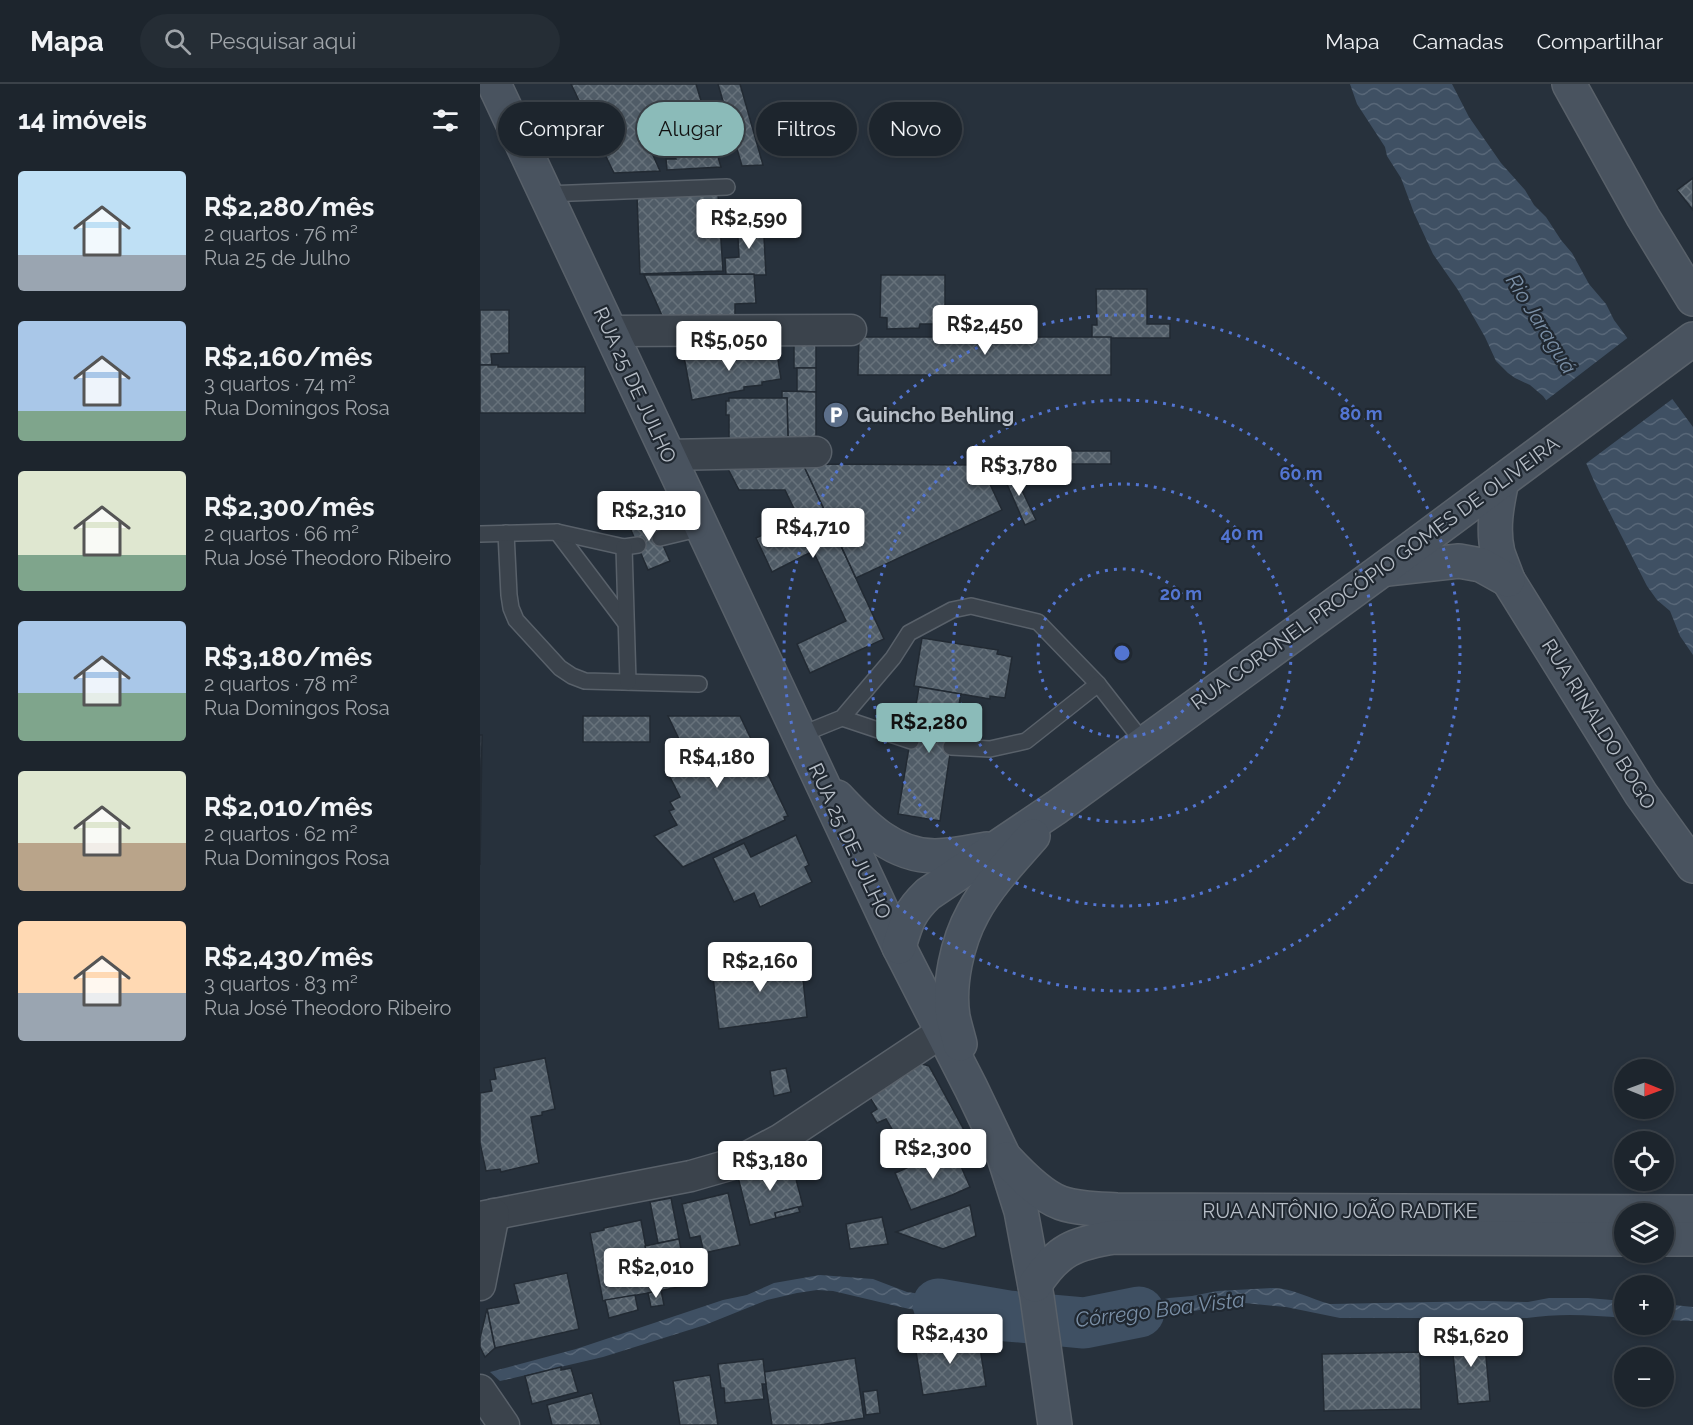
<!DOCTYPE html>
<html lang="pt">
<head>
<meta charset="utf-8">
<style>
	:root { --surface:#1d252d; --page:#252d35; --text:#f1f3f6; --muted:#a0a5aa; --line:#3b4249; --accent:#8bbbb9 }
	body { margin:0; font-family:Raleway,sans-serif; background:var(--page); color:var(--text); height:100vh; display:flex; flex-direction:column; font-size:22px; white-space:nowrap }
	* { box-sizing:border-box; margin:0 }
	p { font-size:20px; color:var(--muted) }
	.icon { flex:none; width:33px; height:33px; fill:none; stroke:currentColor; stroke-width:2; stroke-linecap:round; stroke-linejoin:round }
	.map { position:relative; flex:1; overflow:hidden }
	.sheet { display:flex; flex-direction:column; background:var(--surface); width:480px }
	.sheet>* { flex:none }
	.guide { position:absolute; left:18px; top:18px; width:570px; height:54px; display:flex; gap:12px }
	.needle { width:39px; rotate:91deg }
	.fabs { position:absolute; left:1134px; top:975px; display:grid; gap:12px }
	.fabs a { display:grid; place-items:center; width:60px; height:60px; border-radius:50%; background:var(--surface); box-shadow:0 3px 9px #0003,0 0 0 2px var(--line); font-size:30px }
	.price { position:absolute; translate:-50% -51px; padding:0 14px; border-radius:6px; background:#fff; color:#222; font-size:20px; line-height:39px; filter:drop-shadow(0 2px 3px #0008) }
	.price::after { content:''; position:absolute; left:50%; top:36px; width:18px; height:14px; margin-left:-9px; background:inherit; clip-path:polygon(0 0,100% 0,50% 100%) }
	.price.current { background:var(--accent); color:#111 }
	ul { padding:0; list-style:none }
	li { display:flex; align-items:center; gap:18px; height:150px; padding:0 18px }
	li span { display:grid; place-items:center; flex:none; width:168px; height:120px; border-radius:6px; color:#555 }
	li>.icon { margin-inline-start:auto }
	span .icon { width:72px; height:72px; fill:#fffc; stroke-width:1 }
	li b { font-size:26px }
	h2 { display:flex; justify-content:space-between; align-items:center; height:72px; padding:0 18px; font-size:26px }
	.pill { padding:0 21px; border-radius:27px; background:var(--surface); box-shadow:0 3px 9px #0003,0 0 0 2px var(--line); font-size:21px; line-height:54px }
	.pill.current { background:var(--accent); color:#111 }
	header { display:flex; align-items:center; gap:36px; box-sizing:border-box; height:84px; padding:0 30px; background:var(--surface); border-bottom:2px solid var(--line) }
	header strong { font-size:28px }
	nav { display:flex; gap:33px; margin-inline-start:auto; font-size:21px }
	.search { width:420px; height:54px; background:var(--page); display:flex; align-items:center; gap:15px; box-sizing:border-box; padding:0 21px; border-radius:33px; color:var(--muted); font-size:22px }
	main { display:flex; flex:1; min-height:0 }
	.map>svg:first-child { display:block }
	.water { fill:url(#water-waves) }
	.pier { fill:#27313c }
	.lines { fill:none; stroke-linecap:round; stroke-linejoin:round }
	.river { stroke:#3f5063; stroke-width:51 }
	.building { fill:url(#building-cross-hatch); stroke:#222a33; stroke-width:1.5 }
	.lane-casing { stroke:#59616a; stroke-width:18 }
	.street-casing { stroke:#59616a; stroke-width:33 }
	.secondary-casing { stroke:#59616a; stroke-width:36 }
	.lane { stroke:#3b434c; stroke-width:15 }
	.street { stroke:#3b434c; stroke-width:30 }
	.secondary { stroke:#49535f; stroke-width:33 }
	.ring { fill:none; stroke:#5375d2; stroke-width:3; stroke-dasharray:3 6 }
	.labels { text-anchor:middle; stroke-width:4.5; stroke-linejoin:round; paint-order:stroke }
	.street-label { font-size:20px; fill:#b7bec7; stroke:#202831 }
	.poi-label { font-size:20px; font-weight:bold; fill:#b7bec7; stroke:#202831; text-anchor:start }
	.water-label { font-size:21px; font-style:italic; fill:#7b90a7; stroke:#202831 }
	.centre { fill:#5375d2; stroke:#202831; stroke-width:3 }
	.ring-label { font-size:18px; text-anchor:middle; font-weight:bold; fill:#5375d2; stroke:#202831; stroke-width:4.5; stroke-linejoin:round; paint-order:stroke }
</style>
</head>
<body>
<header>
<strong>Mapa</strong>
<div class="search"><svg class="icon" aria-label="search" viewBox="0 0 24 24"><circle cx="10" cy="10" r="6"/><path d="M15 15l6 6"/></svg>Pesquisar aqui</div>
<nav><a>Mapa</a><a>Camadas</a><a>Compartilhar</a></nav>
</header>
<main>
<section class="sheet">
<h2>14 imóveis<svg class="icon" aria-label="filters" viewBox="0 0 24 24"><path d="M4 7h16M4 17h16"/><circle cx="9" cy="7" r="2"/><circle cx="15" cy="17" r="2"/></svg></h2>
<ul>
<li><span style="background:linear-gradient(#bfe0f5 70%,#9aa5b1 0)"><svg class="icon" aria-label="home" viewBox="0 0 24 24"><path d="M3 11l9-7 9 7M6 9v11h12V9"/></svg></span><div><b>R$2,280/mês</b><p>2 quartos · 76 m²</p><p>Rua 25 de Julho</p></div></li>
<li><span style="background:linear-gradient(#a9c7e8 75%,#7fa58c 0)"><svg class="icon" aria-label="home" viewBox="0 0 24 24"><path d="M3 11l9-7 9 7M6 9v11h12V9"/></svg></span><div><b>R$2,160/mês</b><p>3 quartos · 74 m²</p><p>Rua Domingos Rosa</p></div></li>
<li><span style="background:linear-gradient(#dfe7d0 70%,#7fa58c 0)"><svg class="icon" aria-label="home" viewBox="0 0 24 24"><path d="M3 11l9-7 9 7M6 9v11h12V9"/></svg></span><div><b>R$2,300/mês</b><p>2 quartos · 66 m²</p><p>Rua José Theodoro Ribeiro</p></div></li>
<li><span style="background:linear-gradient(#a9c7e8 60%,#7fa58c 0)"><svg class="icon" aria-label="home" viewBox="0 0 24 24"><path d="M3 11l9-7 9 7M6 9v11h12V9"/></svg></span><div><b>R$3,180/mês</b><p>2 quartos · 78 m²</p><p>Rua Domingos Rosa</p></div></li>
<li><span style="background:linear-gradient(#dfe7d0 60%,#b9a48a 0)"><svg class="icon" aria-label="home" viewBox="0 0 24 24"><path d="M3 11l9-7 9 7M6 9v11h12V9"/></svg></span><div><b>R$2,010/mês</b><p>2 quartos · 62 m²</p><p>Rua Domingos Rosa</p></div></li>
<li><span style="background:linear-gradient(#ffd9b3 60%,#9aa5b1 0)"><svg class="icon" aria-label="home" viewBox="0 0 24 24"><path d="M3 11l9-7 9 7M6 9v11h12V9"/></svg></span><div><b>R$2,430/mês</b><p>3 quartos · 83 m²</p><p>Rua José Theodoro Ribeiro</p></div></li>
</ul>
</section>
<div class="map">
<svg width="1213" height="1341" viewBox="0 0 1213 1341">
	<defs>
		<pattern id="water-waves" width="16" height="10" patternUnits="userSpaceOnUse" patternTransform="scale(1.5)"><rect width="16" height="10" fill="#3f5063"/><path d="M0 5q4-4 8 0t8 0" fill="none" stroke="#586778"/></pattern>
		<pattern id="building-cross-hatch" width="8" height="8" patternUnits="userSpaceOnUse" patternTransform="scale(1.5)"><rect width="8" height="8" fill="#505c67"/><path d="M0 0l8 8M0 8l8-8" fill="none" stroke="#67727b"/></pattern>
	</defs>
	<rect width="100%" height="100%" fill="#27313c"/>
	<g class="water">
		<polygon points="870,0 972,0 989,33 1021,79 1045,106 1054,121 1066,133 1081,156 1092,169 1109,200 1126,220 1134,236 1213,343 1213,571 1200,552 1190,527 1177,516 1167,502 1117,404 1107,381 1093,352 1063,312 1050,301 1035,294 1028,289 1016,277 1005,253 978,206 953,170 934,129 921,94 907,72 905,63 877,20"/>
		<polygon points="340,1191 393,1195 427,1208 527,1222 530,1242 425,1224 353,1207 337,1206 317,1209 287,1216 225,1241 123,1273 20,1297 10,1288 96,1265 243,1216 267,1211 294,1199"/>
		<path d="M 793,1204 C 812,1204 831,1215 850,1220 L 1005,1217 L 1048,1218 L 1069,1214 L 1108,1214 L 1144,1217 L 1144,1234 C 1111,1231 1080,1229 1047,1234 L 860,1234 L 806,1223 L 765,1219 L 745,1221 L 627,1244 L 592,1246 L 591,1230 L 627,1229 L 689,1214 L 712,1212 L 737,1207 Z"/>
		<polygon points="1184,1220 1213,1223 1213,1237 1184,1236"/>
	</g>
	<polygon class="pier" points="1150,252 1195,313 1104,381 1090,353 1064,318"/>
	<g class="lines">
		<polyline class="river" points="458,1220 528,1232 604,1239 659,1228"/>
	</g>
	<g class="building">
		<polygon points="91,0 216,0 241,83 187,86 186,75 196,75 186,45 180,51 169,51 165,53 180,87 134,89"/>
		<polygon points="238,0 260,0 283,81 262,82"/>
		<polygon points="1213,94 1213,126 1197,106"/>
		<polygon points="238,110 243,187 160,190 157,112"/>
		<polygon points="283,134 286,191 246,191 245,174 259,173 257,135"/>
		<polygon points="274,190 276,219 255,220 255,236 184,236 164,191"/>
		<polygon points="401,191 465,191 465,237 463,238 463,240 440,240 439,244 407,245 407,234 400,233"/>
		<polygon points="616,205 667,205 667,240 690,240 690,254 612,254 612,241 617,241"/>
		<polygon points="0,226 29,226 29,269 11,270 12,281 0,281"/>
		<rect x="314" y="253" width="22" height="31"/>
		<polygon points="379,253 631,253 631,291 378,291"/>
		<polygon points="257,264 258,268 276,265 277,268 297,270 301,295 282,298 282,301 264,303 264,306 212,316 204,273"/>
		<polygon points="0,281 18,281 18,283 105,283 105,329 0,329"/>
		<polygon points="317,284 336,284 336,308 317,307"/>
		<polygon points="302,307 336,308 336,354 308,355 307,314 302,314"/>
		<polygon points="249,314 307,314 308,355 249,355 249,331 246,331 246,317 249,317"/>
		<rect x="579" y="367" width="52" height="13"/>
		<polygon points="245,379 323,380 404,555 330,589 317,560 366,537 333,467 292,488 276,454 319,435 305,406 259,406"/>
		<polygon points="323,380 501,381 522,426 376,494"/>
		<polygon points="532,385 556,436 545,441 522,389"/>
		<polygon points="169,430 190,477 168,486 148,439"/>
		<polygon points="442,554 518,566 517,570 532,573 525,614 510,612 510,615 434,602"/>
		<polygon points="439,603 481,610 471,663 460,737 418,730"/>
		<rect x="103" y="632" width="67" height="26"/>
		<polygon points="188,632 260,632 308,732 304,733 305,736 203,783 174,752 197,741 189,727 194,725 190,718 200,713 185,683 207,672"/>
		<polygon points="0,651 2,651 0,781"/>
		<polygon points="316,751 329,781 325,783 332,798 280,823 274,809 254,818 233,774 264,759 271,773"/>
		<polygon points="306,867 307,878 321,877 327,933 239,945 232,884 238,883 239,884 246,884 246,885 287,880 286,869"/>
		<polygon points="65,974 75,1025 62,1028 62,1031 51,1033 59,1079 21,1088 20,1085 6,1087 0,1059 0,1009 12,1007 10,996 16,995 14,984"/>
		<polygon points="436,978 449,982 490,1057 433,1081 406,1035 397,1039 391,1029 397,1025 386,1007"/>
		<polygon points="306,984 311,1008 294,1012 290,987"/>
		<polygon points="473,1064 490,1103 472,1111 431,1126 415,1089"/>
		<polygon points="311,1076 323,1122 295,1129 296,1134 270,1141 258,1093 276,1088 276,1085"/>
		<polygon points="248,1109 260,1161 224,1169 220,1152 210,1154 202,1120"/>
		<polygon points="191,1114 199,1155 178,1159 170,1118"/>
		<polygon points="490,1121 496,1152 463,1165 416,1148"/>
		<polygon points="318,1123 320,1128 296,1134 295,1129"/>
		<polygon points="402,1133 408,1160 370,1165 366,1140"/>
		<polygon points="161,1136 174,1208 123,1217 110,1149 124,1146 124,1144"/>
		<polygon points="199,1155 208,1201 174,1208 165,1162"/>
		<polygon points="87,1189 99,1245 15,1264 7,1225 39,1219 34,1200"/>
		<polygon points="181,1206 184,1221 171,1223 168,1209"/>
		<polygon points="155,1211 158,1226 129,1234 125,1216"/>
		<polygon points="7,1225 15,1264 5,1273 0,1263 0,1254"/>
		<polygon points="971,1250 1004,1250 1010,1317 978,1320"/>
		<polygon points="460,1251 462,1266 475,1264 474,1255 498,1251 506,1302 443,1311 434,1255"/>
		<polygon points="940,1268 941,1325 844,1327 842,1270"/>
		<polygon points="375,1274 384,1334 340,1341 292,1341 284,1288"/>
		<polygon points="283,1275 286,1300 282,1300 284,1315 245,1319 244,1304 241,1304 238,1280"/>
		<polygon points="81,1283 81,1286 91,1284 98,1308 52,1320 45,1292"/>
		<polygon points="230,1291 238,1341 200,1341 193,1297"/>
		<polygon points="397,1306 400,1329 386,1331 383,1308"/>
		<polygon points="112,1309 121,1341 72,1341 67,1321"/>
	</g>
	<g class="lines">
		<g class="lane-casing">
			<g id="lane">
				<polyline points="66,110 247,103"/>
				<polyline points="77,448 145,538"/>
				<polyline points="26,449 29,511 31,524 36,536 80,584 92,592 105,597 219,600"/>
				<polyline points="0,450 77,448 144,463 158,461"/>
				<polyline points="180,454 222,444"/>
				<polyline points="144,463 148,598"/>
				<polyline points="362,634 431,657"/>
				<polyline points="320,651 362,634 413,574 429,549 472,526 491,522 558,538 618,600 664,659"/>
				<polyline points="471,663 510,665 546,657 618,600"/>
			</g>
		</g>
		<g class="street-casing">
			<g id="street">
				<polyline points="130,247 371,246"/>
				<polyline points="188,371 336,368"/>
				<polyline points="0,1133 211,1092 256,1079 301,1055 462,948"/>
				<polyline points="0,1201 14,1130"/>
				<polyline points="0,1306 24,1341"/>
			</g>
		</g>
		<g class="secondary-casing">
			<g id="secondary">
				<polyline points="14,0 419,863 491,1004 524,1073 541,1127 557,1213 575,1341"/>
				<polyline points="1089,0 1163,133 1213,215"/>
				<path d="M 1022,397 C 1017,420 1012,445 1018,469 C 1021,478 1025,487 1028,496 L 1161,710 L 1213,782"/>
				<polyline points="907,485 979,477 1001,481 1028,496"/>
				<path d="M 357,713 C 384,742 413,772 455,772 C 473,772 490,768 507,765"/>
				<path d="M 419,863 C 426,839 429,828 448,810 L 577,723 L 902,486 L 1213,255"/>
				<path d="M 480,960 C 478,952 475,942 473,933 C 468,901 477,858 493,829 C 508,801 532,776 553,752"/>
				<path d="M 526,1075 C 540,1090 561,1112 581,1119 C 599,1125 619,1125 637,1126 L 1213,1128"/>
				<polyline points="1184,1155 1213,1155"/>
				<path d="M 555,1201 C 577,1166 595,1159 635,1153 L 1144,1155"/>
			</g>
		</g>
		<use href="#lane" class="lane"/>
		<use href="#street" class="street"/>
		<use href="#secondary" class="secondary"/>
	</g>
	<g class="ring">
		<circle cx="642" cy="569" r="84"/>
		<circle cx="642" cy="569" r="169"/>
		<circle cx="642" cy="569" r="253"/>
		<circle cx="642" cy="569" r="338"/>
	</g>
	<defs>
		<g id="parking-disc" transform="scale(1.35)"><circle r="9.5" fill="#5c6f8a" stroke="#202831"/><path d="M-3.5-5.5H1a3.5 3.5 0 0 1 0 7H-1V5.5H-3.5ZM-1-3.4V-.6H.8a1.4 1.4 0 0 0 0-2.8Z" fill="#fff"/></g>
	</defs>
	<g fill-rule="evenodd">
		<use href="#parking-disc" x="356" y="331"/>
	</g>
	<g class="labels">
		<g class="street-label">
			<text transform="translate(155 301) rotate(65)" y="7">RUA 25 DE JULHO</text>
			<text transform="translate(895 489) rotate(-36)" y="7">RUA CORONEL PROCÓPIO GOMES DE OLIVEIRA</text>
			<text transform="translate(1119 640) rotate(58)" y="7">RUA RINALDO BOGO</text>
			<text transform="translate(370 757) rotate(65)" y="7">RUA 25 DE JULHO</text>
			<text x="860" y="1134">RUA ANTÔNIO JOÃO RADTKE</text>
		</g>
		<g class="poi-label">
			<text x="376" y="338">Guincho Behling</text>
		</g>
		<g class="water-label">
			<text transform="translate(1061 240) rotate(58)" y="7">Rio Jaraguá</text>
			<text transform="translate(680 1226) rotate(-7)" y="7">Córrego Boa Vista</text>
		</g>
	</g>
	<circle cx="642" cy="569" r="9" class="centre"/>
	<g class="ring-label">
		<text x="881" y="336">80 m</text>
		<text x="821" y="396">60 m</text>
		<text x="762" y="456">40 m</text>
		<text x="701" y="516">20 m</text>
	</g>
</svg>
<div class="fabs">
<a><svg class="needle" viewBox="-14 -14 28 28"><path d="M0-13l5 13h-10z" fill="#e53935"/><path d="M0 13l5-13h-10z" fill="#a0a5aa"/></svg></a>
<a><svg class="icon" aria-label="locate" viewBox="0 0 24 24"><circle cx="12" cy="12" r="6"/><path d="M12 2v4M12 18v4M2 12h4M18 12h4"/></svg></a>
<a><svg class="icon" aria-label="layers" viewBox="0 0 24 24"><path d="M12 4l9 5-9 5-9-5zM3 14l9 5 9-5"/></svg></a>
<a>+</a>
<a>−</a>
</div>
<b class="price" style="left:269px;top:166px">R$2,590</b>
<b class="price" style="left:505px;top:272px">R$2,450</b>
<b class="price" style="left:249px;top:288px">R$5,050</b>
<b class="price" style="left:539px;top:413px">R$3,780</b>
<b class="price" style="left:169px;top:458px">R$2,310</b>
<b class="price" style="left:333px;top:475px">R$4,710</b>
<b class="price current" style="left:449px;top:670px">R$2,280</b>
<b class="price" style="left:237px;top:705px">R$4,180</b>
<b class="price" style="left:280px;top:909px">R$2,160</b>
<b class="price" style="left:453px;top:1096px">R$2,300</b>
<b class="price" style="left:290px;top:1108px">R$3,180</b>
<b class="price" style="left:176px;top:1215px">R$2,010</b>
<b class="price" style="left:470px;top:1281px">R$2,430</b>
<b class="price" style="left:991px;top:1284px">R$1,620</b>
<div class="guide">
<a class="pill">Comprar</a>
<a class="pill current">Alugar</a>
<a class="pill">Filtros</a>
<a class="pill">Novo</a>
</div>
</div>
</main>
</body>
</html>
